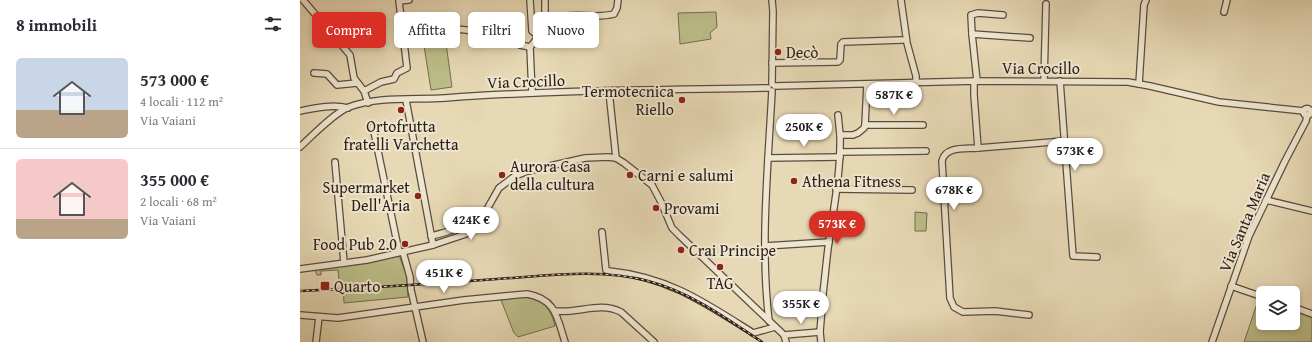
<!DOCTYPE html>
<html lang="it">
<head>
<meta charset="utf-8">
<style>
	:root { --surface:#fff; --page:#f7f7f7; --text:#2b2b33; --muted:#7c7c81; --line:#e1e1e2; --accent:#d93025 }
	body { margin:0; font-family:"Gentium Book Plus",serif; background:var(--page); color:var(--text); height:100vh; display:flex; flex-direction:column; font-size:15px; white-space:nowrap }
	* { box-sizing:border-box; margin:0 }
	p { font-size:13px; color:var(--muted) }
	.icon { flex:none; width:22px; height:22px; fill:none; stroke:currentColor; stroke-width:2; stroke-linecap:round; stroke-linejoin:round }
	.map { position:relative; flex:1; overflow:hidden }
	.sheet { display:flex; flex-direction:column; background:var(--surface); width:300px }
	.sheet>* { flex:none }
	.guide { position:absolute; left:12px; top:12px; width:380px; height:36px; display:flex; gap:8px }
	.tools { position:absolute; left:956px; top:286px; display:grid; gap:8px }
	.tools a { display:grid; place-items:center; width:44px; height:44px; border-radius:6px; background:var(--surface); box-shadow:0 2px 6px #0003; font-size:20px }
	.price { position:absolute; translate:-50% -34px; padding:0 9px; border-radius:14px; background:#fff; color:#222; font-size:13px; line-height:26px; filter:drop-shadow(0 1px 2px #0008) }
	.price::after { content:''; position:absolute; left:50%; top:24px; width:12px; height:9px; margin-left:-6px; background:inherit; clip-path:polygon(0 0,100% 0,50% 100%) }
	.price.current { background:var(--accent); color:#fff }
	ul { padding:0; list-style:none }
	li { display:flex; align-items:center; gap:12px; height:100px; padding:0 16px }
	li+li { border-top:1px solid var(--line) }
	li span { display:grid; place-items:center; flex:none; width:112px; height:80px; border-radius:6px; color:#555 }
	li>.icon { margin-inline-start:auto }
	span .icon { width:48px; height:48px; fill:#fffc; stroke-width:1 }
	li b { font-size:17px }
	h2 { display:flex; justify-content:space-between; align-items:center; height:48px; padding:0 16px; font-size:17px }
	.tag { padding:0 14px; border-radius:6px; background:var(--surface); box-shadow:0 2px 6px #0003; font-size:14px; line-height:36px }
	.tag.current { background:var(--accent); color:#fff }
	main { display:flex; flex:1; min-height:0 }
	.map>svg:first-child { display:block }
	.green { fill:#bcbe89; stroke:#736e50 }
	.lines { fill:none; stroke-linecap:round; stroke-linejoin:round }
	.minor-casing { stroke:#594c3f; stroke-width:8 }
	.minor { stroke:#efe6cf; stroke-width:5.5 }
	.rail-casing { stroke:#2a1d18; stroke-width:2.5 }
	.rail { stroke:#efe6cf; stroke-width:1; stroke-dasharray:3; stroke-linecap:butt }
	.poi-dot { fill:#8f2418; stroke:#efe6cf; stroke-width:1.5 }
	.labels { text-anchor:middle; stroke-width:4; stroke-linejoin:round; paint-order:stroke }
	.poi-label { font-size:16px; fill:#2a1d18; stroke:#efe6cf; text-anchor:start }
	.street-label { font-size:16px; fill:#2a1d18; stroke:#efe6cf }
</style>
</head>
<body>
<main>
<section class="sheet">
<h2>8 immobili<svg class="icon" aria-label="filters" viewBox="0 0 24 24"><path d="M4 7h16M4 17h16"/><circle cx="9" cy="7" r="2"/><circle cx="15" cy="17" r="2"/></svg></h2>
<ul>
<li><span style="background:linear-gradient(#c9d6e8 65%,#b9a48a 0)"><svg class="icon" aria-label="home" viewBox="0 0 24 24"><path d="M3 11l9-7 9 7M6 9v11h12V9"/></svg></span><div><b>573 000 €</b><p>4 locali · 112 m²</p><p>Via Vaiani</p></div></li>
<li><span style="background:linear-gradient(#f6c9c9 75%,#b9a48a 0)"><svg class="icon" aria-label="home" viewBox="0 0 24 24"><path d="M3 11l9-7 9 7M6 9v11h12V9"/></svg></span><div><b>355 000 €</b><p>2 locali · 68 m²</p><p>Via Vaiani</p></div></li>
</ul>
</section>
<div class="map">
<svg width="1012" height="342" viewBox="0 0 1012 342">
	<rect width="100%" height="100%" fill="#e7d9b5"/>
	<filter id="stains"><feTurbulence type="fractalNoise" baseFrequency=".005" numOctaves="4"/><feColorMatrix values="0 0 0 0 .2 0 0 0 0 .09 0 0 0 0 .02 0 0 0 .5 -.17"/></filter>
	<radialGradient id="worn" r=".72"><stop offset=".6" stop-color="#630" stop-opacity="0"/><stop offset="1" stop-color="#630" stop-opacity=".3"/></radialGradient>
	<g class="green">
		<polygon points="416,12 417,27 410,33 411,39 380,44 378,13"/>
		<polygon points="135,15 137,38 104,41 102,19"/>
		<polygon points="146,43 152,87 131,90 124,46"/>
		<polygon points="615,212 627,213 626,231 615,231"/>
		<polygon points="99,255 107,277 108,297 44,303 43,282 39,282 38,270 21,271 21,275 17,275 15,270"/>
		<path d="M 223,297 C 242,299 251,308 255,326 L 218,337 L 214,333 L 201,300 Z"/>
		<polygon points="959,298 963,299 963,323 993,323 993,309 1012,315 1012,342 944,342"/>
	</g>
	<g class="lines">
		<g class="minor-casing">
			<g id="minor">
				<polyline points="3,0 50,55 54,78 64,91 68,103"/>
				<polyline points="230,0 232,31 238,36"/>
				<polyline points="245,0 245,27"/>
				<polyline points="601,0 607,43 616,76 616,83"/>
				<polyline points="924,12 927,0"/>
				<polyline points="157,29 201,34 213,39 220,45 230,47"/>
				<polyline points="672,34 730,38"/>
				<polyline points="472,63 538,62 540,60 541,44 543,42 602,40"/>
				<polyline points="14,73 27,74 37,85 57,83"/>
				<path d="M 674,81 L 674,95 L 678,148 C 666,149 645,146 642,161 L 650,298 L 654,307 L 663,312 L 695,311 L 729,315"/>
				<polyline points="677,81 672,34 671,15 678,13 703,15"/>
				<polyline points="744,81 746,4"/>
				<polyline points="760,81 773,256 797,257"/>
				<polyline points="472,84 473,11 472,0"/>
				<polyline points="839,84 844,5 846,0"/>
				<polyline points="475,86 677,81 828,82 850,86 919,102 1004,111"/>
				<polyline points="64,91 81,82 94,79 97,73 107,68 99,1 109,0"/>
				<polyline points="309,91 316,158"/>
				<path d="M 232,93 L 230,47 C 237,40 241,30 249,23 C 267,9 293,20 314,14 L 317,8 L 318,0"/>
				<polyline points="106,100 133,245"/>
				<circle cx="1007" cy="112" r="3.5"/>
				<path d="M 0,111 C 15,108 32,104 48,108"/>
				<polyline points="538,115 540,135 553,135 558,133 564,128 565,125 567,84"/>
				<polyline points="565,125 623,125"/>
				<polyline points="73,127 99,252"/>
				<path d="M 0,147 C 13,135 34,113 49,107 C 79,96 114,100 145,98 C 253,90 361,90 468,88"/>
				<polyline points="678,148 764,141"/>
				<polyline points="540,152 626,151"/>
				<polyline points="468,158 540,157"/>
				<polyline points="35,162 44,263"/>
				<polyline points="536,189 612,190"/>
				<polyline points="966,200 1012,211"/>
				<path d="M 302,232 L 306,270 L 309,271 C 368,277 404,302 453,333 L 475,327"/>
				<path d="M 131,236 C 151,232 170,223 185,211"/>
				<polyline points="465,246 529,242"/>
				<polyline points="103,252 110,277 111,290 123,342"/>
				<polyline points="0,269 67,260 133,245 166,234 178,225 199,188 215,176 228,171 285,158 308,157 316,158 324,163 352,185 361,202 372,228 379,235 484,335 486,342"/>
				<polyline points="931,286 963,297"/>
				<polyline points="993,307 1012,314"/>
				<path d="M 255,311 C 278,314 299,301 321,312 L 354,342"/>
				<path d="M 0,315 L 38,318 L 164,300 L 227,294 C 256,299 257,317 265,342"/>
				<path d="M 469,321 C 460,245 468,167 472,91"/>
				<polyline points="484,335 520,332"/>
				<polyline points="16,342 19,317"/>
				<path d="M 521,342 L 520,332 C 522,302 525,271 529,241 C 534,206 541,171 540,135"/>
				<polyline points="912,342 949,236 985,161 1006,121 1007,115"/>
			</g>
		</g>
		<use href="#minor" class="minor"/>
		<g class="rail-casing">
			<path id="rail" d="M 0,291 C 66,288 131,284 197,279 C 246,276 299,268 348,281 C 390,292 426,318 462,342"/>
		</g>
		<use href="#rail" class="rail"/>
	</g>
	<g class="poi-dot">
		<circle cx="478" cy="52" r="4"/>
		<circle cx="382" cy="100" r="4"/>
		<circle cx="101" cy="110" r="4"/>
		<circle cx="202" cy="175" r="4"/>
		<circle cx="330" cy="175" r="4"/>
		<circle cx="494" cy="181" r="4"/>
		<circle cx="118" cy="196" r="4"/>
		<circle cx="356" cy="208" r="4"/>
		<circle cx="105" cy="244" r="4"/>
		<circle cx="381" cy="250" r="4"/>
		<circle cx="420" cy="267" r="4"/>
		<rect x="20" y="281" width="10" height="10" rx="2"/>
	</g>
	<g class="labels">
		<g class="poi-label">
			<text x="486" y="58">Decò</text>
			<text x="374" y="97" text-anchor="end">Termotecnica<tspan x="374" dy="18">Riello</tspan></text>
			<text x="101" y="132" text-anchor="middle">Ortofrutta<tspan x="101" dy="18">fratelli Varchetta</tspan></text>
			<text x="210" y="172">Aurora Casa<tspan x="210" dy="18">della cultura</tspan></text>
			<text x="338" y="181">Carni e salumi</text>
			<text x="502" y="187">Athena Fitness</text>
			<text x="110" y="193" text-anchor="end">Supermarket<tspan x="110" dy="18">Dell'Aria</tspan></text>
			<text x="364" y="214">Provami</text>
			<text x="97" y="250" text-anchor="end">Food Pub 2.0</text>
			<text x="389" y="256">Crai Principe</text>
			<text x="420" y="289" text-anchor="middle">TAG</text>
			<text x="34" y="292">Quarto</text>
		</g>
		<g class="street-label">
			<text x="741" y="74">Via Crocillo</text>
			<text transform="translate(226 81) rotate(-2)" y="6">Via Crocillo</text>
			<text transform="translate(944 222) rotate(-67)" y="6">Via Santa Maria</text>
		</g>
	</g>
	<rect width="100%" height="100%" filter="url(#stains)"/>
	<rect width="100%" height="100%" fill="url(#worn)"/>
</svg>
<div class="tools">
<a><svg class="icon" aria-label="layers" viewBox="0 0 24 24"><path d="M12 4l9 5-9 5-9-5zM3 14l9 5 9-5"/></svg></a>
</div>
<b class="price" style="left:594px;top:116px">587K €</b>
<b class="price" style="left:504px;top:148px">250K €</b>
<b class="price" style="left:775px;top:172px">573K €</b>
<b class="price" style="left:654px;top:211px">678K €</b>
<b class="price" style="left:171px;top:241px">424K €</b>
<b class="price current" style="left:537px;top:245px">573K €</b>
<b class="price" style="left:144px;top:294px">451K €</b>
<b class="price" style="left:501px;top:325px">355K €</b>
<div class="guide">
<a class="tag current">Compra</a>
<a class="tag">Affitta</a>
<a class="tag">Filtri</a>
<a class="tag">Nuovo</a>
</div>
</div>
</main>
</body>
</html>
